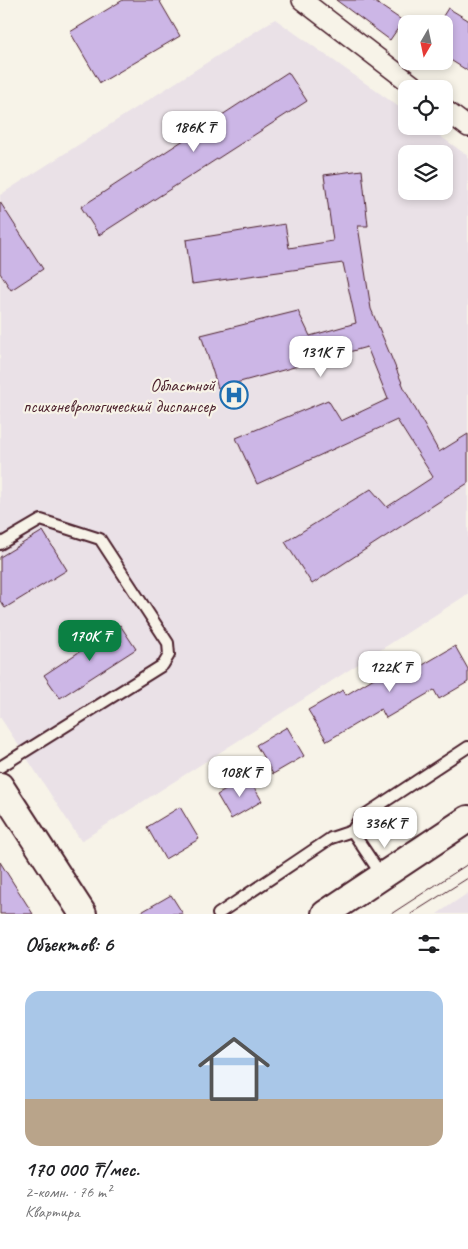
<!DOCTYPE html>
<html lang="ru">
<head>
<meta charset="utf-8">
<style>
	:root { --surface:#fff; --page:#f6f6f6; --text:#202124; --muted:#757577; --line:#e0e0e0; --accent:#0b8043 }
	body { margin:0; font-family:Caveat,sans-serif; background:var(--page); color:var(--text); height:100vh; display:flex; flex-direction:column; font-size:19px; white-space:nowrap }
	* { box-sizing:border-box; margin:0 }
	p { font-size:16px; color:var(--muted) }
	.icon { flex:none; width:28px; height:28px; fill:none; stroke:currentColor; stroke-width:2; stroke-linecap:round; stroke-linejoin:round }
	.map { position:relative; height:914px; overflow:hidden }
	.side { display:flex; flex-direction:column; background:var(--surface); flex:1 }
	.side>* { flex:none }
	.needle { width:32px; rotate:189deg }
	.controls { position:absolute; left:398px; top:15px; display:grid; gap:10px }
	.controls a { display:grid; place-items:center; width:55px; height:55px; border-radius:10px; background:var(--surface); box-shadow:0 2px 8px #0003; font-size:25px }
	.price { position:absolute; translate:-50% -42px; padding:0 11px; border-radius:10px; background:#fff; color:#222; font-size:16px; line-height:32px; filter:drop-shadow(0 1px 2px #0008) }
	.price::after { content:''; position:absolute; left:50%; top:30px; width:15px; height:11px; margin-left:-8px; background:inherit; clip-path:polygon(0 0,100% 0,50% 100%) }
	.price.active { background:var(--accent); color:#fff }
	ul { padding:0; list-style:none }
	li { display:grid; align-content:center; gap:10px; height:265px; padding:0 25px }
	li+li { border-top:1px solid var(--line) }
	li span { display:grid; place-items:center; height:155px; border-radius:15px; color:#555 }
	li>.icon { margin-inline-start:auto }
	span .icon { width:90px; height:90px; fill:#fffc; stroke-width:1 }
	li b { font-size:21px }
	h2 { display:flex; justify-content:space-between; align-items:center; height:60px; padding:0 25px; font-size:21px }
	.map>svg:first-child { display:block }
	.built { fill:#eae1e7; fill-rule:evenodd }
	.building { fill:#ccb6e6; stroke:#4a1f2b }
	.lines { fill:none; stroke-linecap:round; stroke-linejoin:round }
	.lane-casing { stroke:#4a1f2b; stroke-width:14 }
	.street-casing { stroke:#4a1f2b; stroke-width:22 }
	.secondary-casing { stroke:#4a1f2b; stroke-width:30 }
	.lane { stroke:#f7f3e8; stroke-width:10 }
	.street { stroke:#f7f3e8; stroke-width:19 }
	.secondary { stroke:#f7f3e8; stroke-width:26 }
	.tram { stroke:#4a1f2b; stroke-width:1 }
	.labels { text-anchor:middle; stroke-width:4.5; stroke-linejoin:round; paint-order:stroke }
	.poi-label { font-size:18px; fill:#4a1f2b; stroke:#f7f3e8; text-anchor:end }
</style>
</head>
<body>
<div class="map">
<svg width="468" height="914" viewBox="0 0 468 914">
	<rect width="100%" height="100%" fill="#f7f3e8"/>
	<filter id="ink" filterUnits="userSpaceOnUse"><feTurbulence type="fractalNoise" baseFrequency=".02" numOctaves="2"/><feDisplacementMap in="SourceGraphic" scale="10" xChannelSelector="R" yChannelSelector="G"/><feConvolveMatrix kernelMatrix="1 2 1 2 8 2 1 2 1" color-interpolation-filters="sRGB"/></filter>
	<g filter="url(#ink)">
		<g class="built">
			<path d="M 275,19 L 406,112 L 406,126 L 426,126 L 468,156 L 468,594 L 81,841 L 0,717 L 0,195 ZM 406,154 L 444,154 L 444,191 L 406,191 Z"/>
			<polygon points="468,893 468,914 437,914"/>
		</g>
		<g class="building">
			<polygon points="123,0 159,0 180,36 100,83 70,32"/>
			<polygon points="336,0 372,0 403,21 390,40"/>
			<polygon points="448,8 468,20 468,71 444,56 444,24 438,24"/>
			<polygon points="288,72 307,101 99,235 81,207"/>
			<polygon points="362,170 368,226 358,226 371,309 405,390 439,452 468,434 468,483 312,584 285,542 371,489 387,507 433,477 397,420 257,484 236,438 328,400 341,421 388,399 367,347 218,388 201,335 298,311 310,336 356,323 343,263 192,284 186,240 285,224 289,248 333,241 324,175"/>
			<polygon points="0,202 43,269 11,290 0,273"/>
			<polygon points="43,531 67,570 5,608 0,601 0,557"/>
			<polygon points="120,625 136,649 60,698 44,675"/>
			<polygon points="455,646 468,669 468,682 439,699 434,690 386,718 381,709 327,741 308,710 343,690 346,695 392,667 399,679"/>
			<polygon points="287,727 304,756 273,774 256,745"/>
			<polygon points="248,777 262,801 231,819 217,795"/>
			<polygon points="180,807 199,839 165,859 147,827"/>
			<polygon points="0,862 33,914 0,914"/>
			<polygon points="171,895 183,914 138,914"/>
		</g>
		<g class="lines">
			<g class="lane-casing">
				<g id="lane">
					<polyline points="0,544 41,520 100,539 168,643 169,655 163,665 0,767"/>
					<polyline points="382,876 352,831 360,818 468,747"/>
					<polyline points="218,914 331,838 352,831"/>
				</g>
			</g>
			<g class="street-casing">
				<g id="street">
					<polyline points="302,0 418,89"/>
					<polyline points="444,109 468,127"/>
				</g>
			</g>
			<g class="secondary-casing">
				<g id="secondary">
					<polyline points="0,786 83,914"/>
					<polyline points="325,914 468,819"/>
				</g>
			</g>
			<use href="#lane" class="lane"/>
			<use href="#street" class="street"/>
			<use href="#secondary" class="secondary"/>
			<g class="tram">
				<polyline points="391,914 468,864"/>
				<polyline points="411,914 468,878"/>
			</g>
		</g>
	</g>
	<defs>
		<g id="hospital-ring" transform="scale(1.4375)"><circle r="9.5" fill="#f7f3e8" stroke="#1f6fb2" stroke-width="1.5"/><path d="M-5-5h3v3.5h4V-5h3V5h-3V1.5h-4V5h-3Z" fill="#1f6fb2"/></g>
	</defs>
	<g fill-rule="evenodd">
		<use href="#hospital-ring" x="234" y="395"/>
	</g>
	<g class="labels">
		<g class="poi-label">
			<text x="215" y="391">Областной<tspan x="215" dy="21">психоневрологический диспансер</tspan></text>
		</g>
	</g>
</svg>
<div class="controls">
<a><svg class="needle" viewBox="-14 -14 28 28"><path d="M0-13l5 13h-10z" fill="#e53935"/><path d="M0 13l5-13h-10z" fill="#757577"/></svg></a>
<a><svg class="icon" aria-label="locate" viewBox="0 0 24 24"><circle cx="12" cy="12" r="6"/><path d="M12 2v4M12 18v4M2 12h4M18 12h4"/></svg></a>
<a><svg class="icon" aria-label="layers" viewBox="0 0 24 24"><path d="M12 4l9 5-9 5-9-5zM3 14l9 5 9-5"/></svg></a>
</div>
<b class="price" style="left:194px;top:153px">186K ₸</b>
<b class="price" style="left:321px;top:378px">131K ₸</b>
<b class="price active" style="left:90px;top:662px">170K ₸</b>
<b class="price" style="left:390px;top:693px">122K ₸</b>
<b class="price" style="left:240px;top:798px">108K ₸</b>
<b class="price" style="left:385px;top:849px">336K ₸</b>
</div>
<section class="side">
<h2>Объектов: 6<svg class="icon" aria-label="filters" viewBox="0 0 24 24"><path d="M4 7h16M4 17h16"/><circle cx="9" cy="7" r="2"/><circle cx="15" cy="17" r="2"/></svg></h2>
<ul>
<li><span style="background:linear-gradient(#a9c7e8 70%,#b9a48a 0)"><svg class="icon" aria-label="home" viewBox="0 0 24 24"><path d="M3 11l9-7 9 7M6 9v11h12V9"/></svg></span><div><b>170 000 ₸/мес.</b><p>2-комн. · 76 m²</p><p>Квартира</p></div></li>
</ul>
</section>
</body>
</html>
